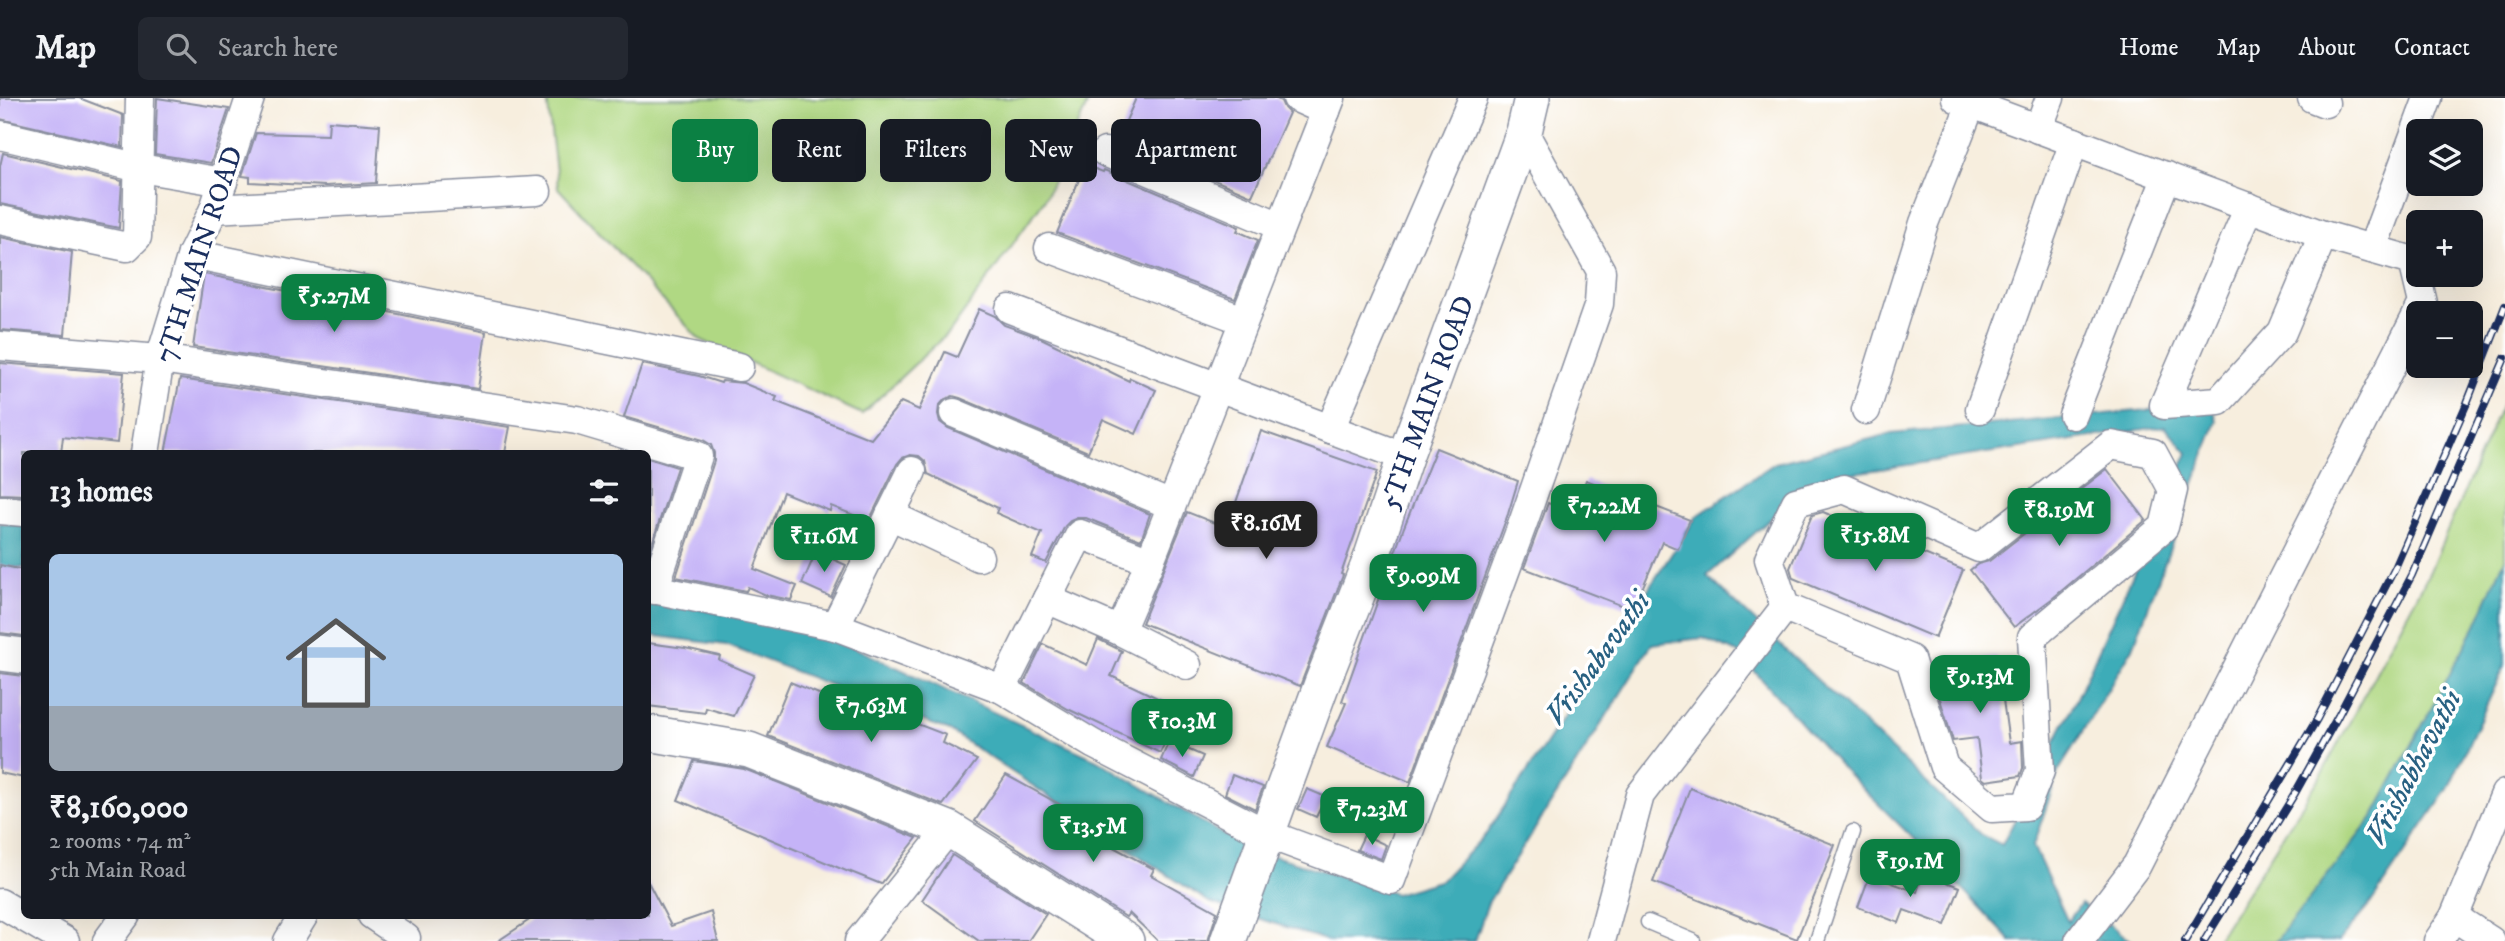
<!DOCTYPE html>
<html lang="en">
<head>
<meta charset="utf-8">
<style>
	:root { --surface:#171b24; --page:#242831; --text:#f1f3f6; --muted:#9ea1a6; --line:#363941; --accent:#0b8043 }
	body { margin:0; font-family:"IM FELL DW Pica",serif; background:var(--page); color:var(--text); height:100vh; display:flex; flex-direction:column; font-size:26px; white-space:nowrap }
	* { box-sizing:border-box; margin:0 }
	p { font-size:23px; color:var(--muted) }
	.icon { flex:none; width:38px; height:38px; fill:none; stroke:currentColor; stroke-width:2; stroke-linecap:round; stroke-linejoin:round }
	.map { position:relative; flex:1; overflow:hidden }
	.panel { position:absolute; left:21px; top:352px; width:630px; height:469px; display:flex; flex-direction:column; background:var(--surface); border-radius:10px; box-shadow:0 7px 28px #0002 }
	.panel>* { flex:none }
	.top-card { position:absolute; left:672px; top:21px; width:665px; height:63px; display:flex; gap:14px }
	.buttons { position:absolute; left:2406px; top:21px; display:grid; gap:14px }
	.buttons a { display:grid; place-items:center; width:77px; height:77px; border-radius:10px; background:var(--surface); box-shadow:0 7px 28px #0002; font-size:35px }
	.price { position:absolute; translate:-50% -60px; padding:0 16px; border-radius:14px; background:var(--accent); color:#fff; font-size:23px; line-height:46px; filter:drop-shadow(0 2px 4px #0008) }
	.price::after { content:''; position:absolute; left:50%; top:42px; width:21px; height:16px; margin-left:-10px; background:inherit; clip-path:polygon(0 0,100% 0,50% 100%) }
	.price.active { background:#222; color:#fff }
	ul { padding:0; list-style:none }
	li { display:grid; align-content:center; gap:14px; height:371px; padding:0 28px }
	li span { display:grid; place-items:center; height:217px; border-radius:10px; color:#555 }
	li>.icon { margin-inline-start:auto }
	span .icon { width:126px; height:126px; fill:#fffc; stroke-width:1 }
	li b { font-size:30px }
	h2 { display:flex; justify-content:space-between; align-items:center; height:84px; padding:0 28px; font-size:30px }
	.pill { padding:0 24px; border-radius:10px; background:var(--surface); box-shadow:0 7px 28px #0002; font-size:24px; line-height:63px }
	.pill.active { background:var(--accent); color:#fff }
	header { display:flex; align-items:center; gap:42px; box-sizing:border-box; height:98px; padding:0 35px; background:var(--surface); border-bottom:2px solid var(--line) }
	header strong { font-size:33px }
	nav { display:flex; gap:38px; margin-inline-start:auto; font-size:24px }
	.search { width:490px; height:63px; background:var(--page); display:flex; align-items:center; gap:18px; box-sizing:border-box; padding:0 24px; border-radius:10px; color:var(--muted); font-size:26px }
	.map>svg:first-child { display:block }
	.green { fill:#b0d883; stroke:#668470; stroke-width:2 }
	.water { fill:#3cacb8; stroke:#2c6e8b; stroke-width:2; fill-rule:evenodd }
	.building { fill:#c5b3f7 }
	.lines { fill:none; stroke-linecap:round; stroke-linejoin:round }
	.service-casing { stroke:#898e9e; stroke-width:17 }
	.minor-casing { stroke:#898e9e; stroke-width:31 }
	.tertiary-casing { stroke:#898e9e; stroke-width:38 }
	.service { stroke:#fff; stroke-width:14 }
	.minor { stroke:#fff; stroke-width:28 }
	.tertiary { stroke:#fff; stroke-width:35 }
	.rail-casing { stroke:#1b2f5e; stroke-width:8 }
	.rail { stroke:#fff; stroke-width:5; stroke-dasharray:16; stroke-linecap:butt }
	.labels { text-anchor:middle; stroke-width:7; stroke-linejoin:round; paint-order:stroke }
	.street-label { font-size:28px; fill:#1b2f5e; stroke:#fff }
	.water-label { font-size:30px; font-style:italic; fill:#286182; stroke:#fff }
</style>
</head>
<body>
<header>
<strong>Map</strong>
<div class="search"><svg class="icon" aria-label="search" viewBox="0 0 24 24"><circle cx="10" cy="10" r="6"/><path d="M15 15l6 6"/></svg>Search here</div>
<nav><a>Home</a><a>Map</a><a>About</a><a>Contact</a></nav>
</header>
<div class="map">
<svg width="2505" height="843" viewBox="0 0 2505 843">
	<rect width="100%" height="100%" fill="#fff"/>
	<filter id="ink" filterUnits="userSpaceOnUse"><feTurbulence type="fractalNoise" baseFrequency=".0143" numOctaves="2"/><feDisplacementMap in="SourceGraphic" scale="14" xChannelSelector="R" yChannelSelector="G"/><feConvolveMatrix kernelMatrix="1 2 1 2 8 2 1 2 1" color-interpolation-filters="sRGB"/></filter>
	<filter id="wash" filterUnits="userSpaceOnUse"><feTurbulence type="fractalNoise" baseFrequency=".00686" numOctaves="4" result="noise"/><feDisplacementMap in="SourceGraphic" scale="28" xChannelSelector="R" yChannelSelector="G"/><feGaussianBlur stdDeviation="1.57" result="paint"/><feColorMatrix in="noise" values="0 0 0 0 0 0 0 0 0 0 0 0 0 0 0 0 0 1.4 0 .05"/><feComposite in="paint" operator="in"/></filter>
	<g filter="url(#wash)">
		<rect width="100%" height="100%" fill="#f7eede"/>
		<g class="green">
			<polygon points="547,0 1090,0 1045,101 952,231 862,316 699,241 558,90"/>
			<polygon points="2505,299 2505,461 2476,527 2374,718 2276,843 2216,843 2322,676 2430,473"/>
		</g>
		<g class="water">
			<path d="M 2212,306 L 2217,323 L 2133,550 L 2058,674 L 2033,748 L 2068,824 L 2081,805 L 2131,843 L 2011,843 L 1943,770 L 1841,669 L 1738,555 L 1703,540 L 1652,546 L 1488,805 L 1475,843 L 1328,843 L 1209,804 L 950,633 L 726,547 L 648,537 L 648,500 L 829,538 L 1097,662 L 1241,747 L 1395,796 L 1442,782 L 1486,736 L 1696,419 L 1775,365 L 1890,336 ZM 2165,328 L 2188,355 L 2077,600 L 2002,747 L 1982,737 L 1707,478 L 1815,381 Z"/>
			<polygon points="0,425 24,427 24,470 0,469"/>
			<polygon points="2505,461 2505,567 2448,691 2368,809 2339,843 2276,843 2374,718 2476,527"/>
		</g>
		<g id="blocks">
			<g class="building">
				<polygon points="0,0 79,0 105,10 123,17 122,49 0,21"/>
				<polygon points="157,0 229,11 211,65 155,56"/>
				<polygon points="1136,0 1275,0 1281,3 1284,10 1289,15 1252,98 1118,41"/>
				<polygon points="329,23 380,27 376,85 325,88 250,84 250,79 242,78 256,35 328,37"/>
				<polygon points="3,55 122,83 119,130 0,106 0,68"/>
				<polygon points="1085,67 1103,74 1104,72 1239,129 1237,133 1258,142 1235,201 1057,135"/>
				<polygon points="0,139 72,154 65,237 0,232"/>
				<polygon points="204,176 486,234 478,291 193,249"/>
				<polygon points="979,211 995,218 1004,227 1041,240 1129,283 1130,280 1156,292 1136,336 1103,321 1088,354 960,300 953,298 945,301 939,308 938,316 940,324 948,330 1150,416 1141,442 1086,420 1077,420 1070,423 1065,428 1046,465 1032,459 1042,435 996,415 998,410 928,376 925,363 919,358 910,357 902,360 897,366 869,423 831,408 830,413 783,394 754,471 797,488 791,502 766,497 748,489 746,493 676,479 714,363 714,355 711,347 703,342 624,319 642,266 699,278 721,285 722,283 743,285 777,299 775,303 871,341 901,304 919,312 945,254 957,259"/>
				<polygon points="0,265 124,275 117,345 63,339 61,355 24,355 24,397 0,396"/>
				<polygon points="180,281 510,329 505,355 165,355"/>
				<polygon points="1261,333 1377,374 1341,476 1343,477 1300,588 1142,525 1187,414 1227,430"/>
				<polygon points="1436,350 1518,383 1508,416 1410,684 1327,649 1346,605 1342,603 1404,429"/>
				<polygon points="648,360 677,369 648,458"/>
				<polygon points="2107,371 2146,422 2053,500 2014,529 1970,472 1978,466 1989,463"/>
				<polygon points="1586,382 1690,422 1678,451 1662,444 1633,512 1524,470 1548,405 1573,415"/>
				<polygon points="1823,414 1963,472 1935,540 1793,480 1790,470 1812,417"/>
				<polygon points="816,454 846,467 831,499 802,486"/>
				<polygon points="0,467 24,472 24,538 0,535"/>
				<polygon points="1098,541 1122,553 1111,578 1181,611 1160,655 1068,611 1024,585 1043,546 1087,567"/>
				<polygon points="648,545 685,550 720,558 719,562 754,577 734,618 706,610 705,615 648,608"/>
				<polygon points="1997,559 2009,645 2022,643 2023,670 2020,678 1986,683 1982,680 1977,640 1953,643 1940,601 1935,567"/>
				<polygon points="0,575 24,578 24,680 0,675"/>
				<polygon points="790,584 891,626 894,617 946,637 943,645 977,662 943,707 768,638"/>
				<polygon points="1169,643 1203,658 1194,679 1161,662"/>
				<polygon points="694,663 744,671 917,740 881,786 851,774 851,775 678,702"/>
				<polygon points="1006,677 1074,714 1069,725 1154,771 1151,777 1217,814 1208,843 1158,843 1129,815 1126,819 975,723"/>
				<polygon points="1232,677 1263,689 1255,711 1225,696"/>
				<polygon points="1690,690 1835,747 1797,841 1653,784"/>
				<polygon points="1307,691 1326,699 1316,719 1298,711"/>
				<polygon points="1364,737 1386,747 1381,761 1357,752"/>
				<polygon points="952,757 1046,816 1028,843 979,843 922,802"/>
				<polygon points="1923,776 1960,789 1945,827 1904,812 1899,825 1858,809 1870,777 1917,794"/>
				<polygon points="648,784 671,828 711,814 718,843 498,843 537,817 648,817"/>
			</g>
		</g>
	</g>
	<g filter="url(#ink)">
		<use href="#blocks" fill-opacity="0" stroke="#898e9e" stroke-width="2"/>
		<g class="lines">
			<g class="service-casing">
				<g id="service">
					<polyline points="1648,824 1693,843"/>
					<polyline points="1817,843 1853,734"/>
				</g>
			</g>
			<g class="minor-casing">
				<g id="minor">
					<polyline points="1297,0 1326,13"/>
					<polyline points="1956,0 2323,137 2413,163 2423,205 2137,767 2079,843"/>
					<polyline points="2312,0 2325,5"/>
					<polyline points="2038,31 2050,0"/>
					<polyline points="0,37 140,70 223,84"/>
					<polyline points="1105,54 1280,128"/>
					<polyline points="2249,109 2164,307 2219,303 2282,234 2323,137"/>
					<polyline points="214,111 537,93"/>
					<polyline points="0,122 127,149 137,139 140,0"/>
					<polyline points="1049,150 1243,222"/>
					<polyline points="2372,151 2428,0"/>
					<polyline points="192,156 739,269"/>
					<polyline points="1010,211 1405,359"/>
					<polyline points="0,248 160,261 577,322 698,358 654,492"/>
					<polyline points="1980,311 2074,44"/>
					<polyline points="1866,312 1924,125 1971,6"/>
					<polyline points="954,315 1171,407"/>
					<polyline points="2073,317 2167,78"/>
					<polyline points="1330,331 1473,0"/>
					<polygon points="2111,347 2153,355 2173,392 2164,429 2032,539 2040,673 2026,708 1992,710 1944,669 1910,561 1785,509 1769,461 1796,404 1844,391 1979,450"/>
					<polyline points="145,355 160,261 192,156 214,111 250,0"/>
					<polyline points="0,412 24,414"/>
					<polyline points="890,417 979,459"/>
					<polyline points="648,490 835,528 1002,591 1093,646 1267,736 1391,782 1524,422 1599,206 1601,173 1524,34"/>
					<polyline points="1047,501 1080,436 1150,463"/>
					<polyline points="835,528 912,373"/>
					<polyline points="1120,533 1150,463 1331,0"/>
					<polyline points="1002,591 1047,501 1120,533 1187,567"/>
					<polyline points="0,805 65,843"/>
					<polyline points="372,817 406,840"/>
					<polyline points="2454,819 2491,843"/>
					<polyline points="107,843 126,817"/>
					<polyline points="288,843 304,817"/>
					<polyline points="859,843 949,731"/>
					<polyline points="1601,843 1640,697 1785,509"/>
					<polyline points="2438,843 2454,819 2505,696"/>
				</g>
			</g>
			<g class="tertiary-casing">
				<g id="tertiary">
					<polyline points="0,555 24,558"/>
					<polyline points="648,635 749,652 949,731 1126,843"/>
					<polyline points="1228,843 1321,588 1371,461 1405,359 1524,34 1532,0"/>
				</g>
			</g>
			<use href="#service" class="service"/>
			<use href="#minor" class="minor"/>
			<use href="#tertiary" class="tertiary"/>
			<g class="rail-casing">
				<g id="rail">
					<polyline points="2185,843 2317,621 2395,470 2467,305 2505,208"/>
					<polyline points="2204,843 2294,697 2338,618 2412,477 2505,260"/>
				</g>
			</g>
			<use href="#rail" class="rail"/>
		</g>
	</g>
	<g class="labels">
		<g class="street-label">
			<text transform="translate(198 156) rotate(-72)" y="10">7TH MAIN ROAD</text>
			<text transform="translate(1426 304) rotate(-70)" y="10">5TH MAIN ROAD</text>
		</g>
		<g class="water-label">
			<text transform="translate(1597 560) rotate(-54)" y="10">Vrishabavathi</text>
			<text transform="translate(2413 669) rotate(-62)" y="10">Vrishabhavathi</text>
		</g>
	</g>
</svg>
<div class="buttons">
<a><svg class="icon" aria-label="layers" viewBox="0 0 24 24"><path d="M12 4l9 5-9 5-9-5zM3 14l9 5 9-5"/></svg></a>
<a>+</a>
<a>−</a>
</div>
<b class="price" style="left:334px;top:236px">₹5.27M</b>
<b class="price" style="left:1604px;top:446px">₹7.22M</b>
<b class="price" style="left:2059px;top:450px">₹8.19M</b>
<b class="price active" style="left:1266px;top:463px">₹8.16M</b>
<b class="price" style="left:1875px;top:475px">₹15.8M</b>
<b class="price" style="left:824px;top:476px">₹11.6M</b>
<b class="price" style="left:1423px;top:516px">₹9.09M</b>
<b class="price" style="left:1980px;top:617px">₹9.13M</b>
<b class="price" style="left:871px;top:646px">₹7.63M</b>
<b class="price" style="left:1182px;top:661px">₹10.3M</b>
<b class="price" style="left:1372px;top:749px">₹7.23M</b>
<b class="price" style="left:1093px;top:766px">₹13.5M</b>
<b class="price" style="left:1910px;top:801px">₹19.1M</b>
<div class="top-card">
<a class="pill active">Buy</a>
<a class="pill">Rent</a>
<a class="pill">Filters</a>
<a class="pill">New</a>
<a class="pill">Apartment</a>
</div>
<section class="panel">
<h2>13 homes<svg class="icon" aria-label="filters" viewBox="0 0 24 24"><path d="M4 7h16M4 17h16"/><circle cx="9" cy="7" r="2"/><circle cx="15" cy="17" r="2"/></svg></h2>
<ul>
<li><span style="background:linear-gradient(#a9c7e8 70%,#9aa5b1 0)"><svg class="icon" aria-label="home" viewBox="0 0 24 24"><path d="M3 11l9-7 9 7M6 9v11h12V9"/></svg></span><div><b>₹8,160,000</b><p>2 rooms · 74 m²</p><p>5th Main Road</p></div></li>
</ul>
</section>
</div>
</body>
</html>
